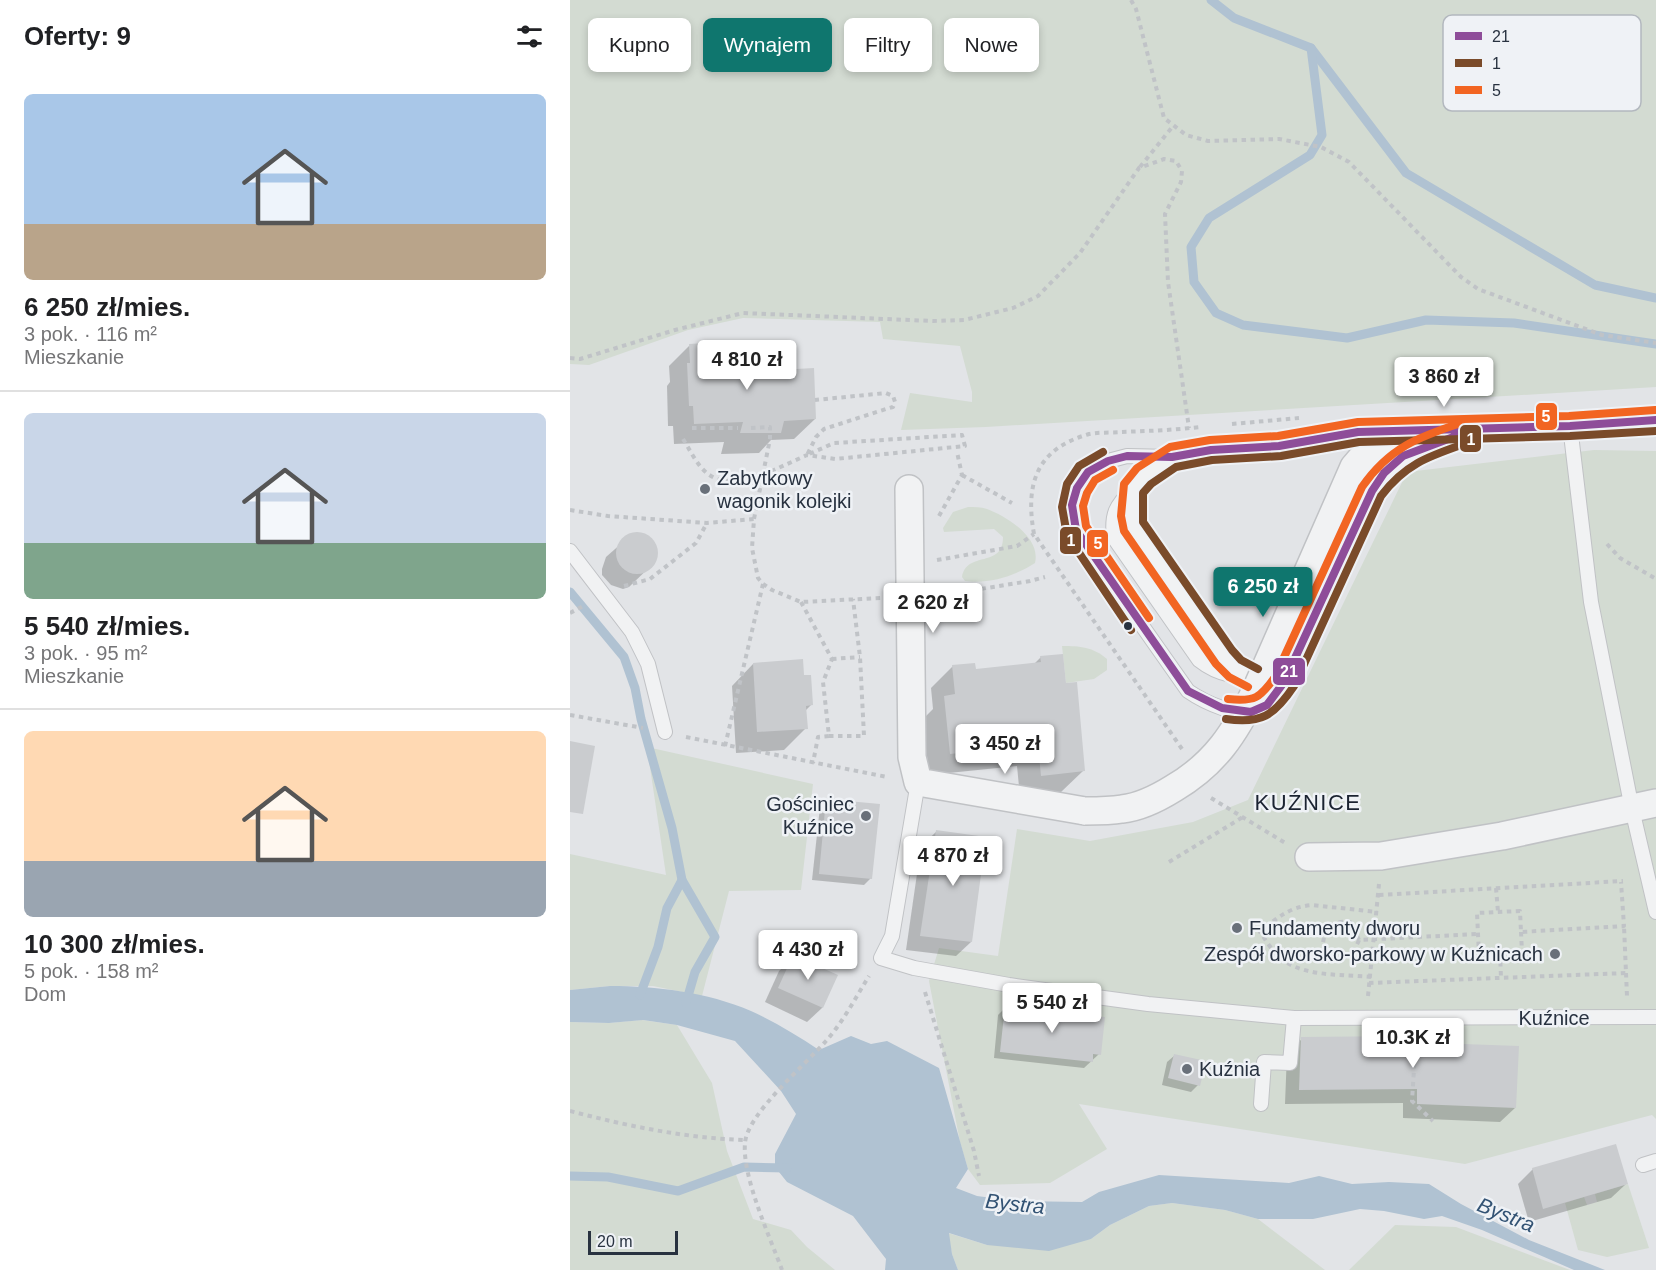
<!DOCTYPE html>
<html lang="pl">
<head>
<meta charset="utf-8">
<style>
	:root { --surface:#fff; --page:#f2f2f2; --text:#202124; --muted:#757577; --line:#e0e0e0; --accent:#0f766e }
	body { margin:0; font-family:Helvetica,sans-serif; background:var(--page); color:var(--text); height:100vh; display:flex; flex-direction:column; font-size:22px; white-space:nowrap }
	* { box-sizing:border-box; margin:0 }
	p { font-size:20px; color:var(--muted) }
	.icon { flex:none; width:33px; height:33px; fill:none; stroke:currentColor; stroke-width:2; stroke-linecap:round; stroke-linejoin:round }
	.map { position:relative; flex:1; overflow:hidden }
	.details { display:flex; flex-direction:column; background:var(--surface); width:570px }
	.details>* { flex:none }
	.banner { position:absolute; left:18px; top:18px; width:570px; height:54px; display:flex; gap:12px }
	.scale { position:absolute; left:18px; bottom:15px; width:90px; box-sizing:border-box; padding-left:6px; border:3px solid #283240; border-top:0; font-size:16px; line-height:21px; white-space:nowrap; color:#283240; -webkit-text-stroke:4px #eff2f6; paint-order:stroke }
	.price { position:absolute; translate:-50% -51px; padding:0 14px; border-radius:6px; background:#fff; color:#222; font-size:20px; line-height:39px; filter:drop-shadow(0 2px 3px #0008) }
	.price::after { content:''; position:absolute; left:50%; top:36px; width:18px; height:14px; margin-left:-9px; background:inherit; clip-path:polygon(0 0,100% 0,50% 100%) }
	.price.on { background:var(--accent); color:#fff }
	ul { padding:0; list-style:none }
	li { display:grid; align-content:center; gap:12px; height:318px; padding:0 24px }
	li+li { border-top:2px solid var(--line) }
	li span { display:grid; place-items:center; height:186px; border-radius:9px; color:#555 }
	li>.icon { margin-inline-start:auto }
	span .icon { width:108px; height:108px; fill:#fffc; stroke-width:1 }
	li b { font-size:26px }
	h2 { display:flex; justify-content:space-between; align-items:center; height:72px; padding:0 24px; font-size:26px }
	.chip { padding:0 21px; border-radius:9px; background:var(--surface); box-shadow:0 3px 9px #0003; font-size:21px; line-height:54px }
	.chip.on { background:var(--accent); color:#fff }
	main { display:flex; flex:1; min-height:0 }
	.map>svg:first-child { display:block }
	.green { fill:#d3dbd2 }
	.water { fill:#b0c2d2 }
	.shadow { fill:#0003 }
	.lines { fill:none; stroke-linecap:round; stroke-linejoin:round }
	.stream { stroke:#b0c2d2; stroke-width:9 }
	.building { fill:#cacccf }
	.lane-casing { stroke:#c0c2c5; stroke-width:16 }
	.street-casing { stroke:#c0c2c5; stroke-width:30 }
	.path { stroke:#c0c3c7; stroke-width:4; stroke-dasharray:4.5 4.5; stroke-linecap:butt }
	.lane { stroke:#f1f2f3; stroke-width:14 }
	.street { stroke:#f1f2f3; stroke-width:27 }
	.street-bridge-casing { stroke:#c0c2c5; stroke-width:30; stroke-linecap:butt }
	.street-bridge { stroke:#f1f2f3; stroke-width:27 }
	.bus-1-casing { stroke:#eff2f6; stroke-width:12 }
	.bus-2-casing { stroke:#eff2f6; stroke-width:12 }
	.bus-3-casing { stroke:#eff2f6; stroke-width:12 }
	.bus-1 { stroke:#8e4d99; stroke-width:8 }
	.bus-2 { stroke:#7a4b2a; stroke-width:8 }
	.bus-3 { stroke:#f26522; stroke-width:8 }
	.poi-dot { fill:#69707a; stroke:#eff2f6; stroke-width:2 }
	.bus-dot { fill:#283240; stroke:#eff2f6; stroke-width:2 }
	.labels { text-anchor:middle; stroke-width:5; stroke-linejoin:round; paint-order:stroke }
	.poi-label { font-size:20px; fill:#283240; stroke:#eff2f6; text-anchor:start }
	.street-label { font-size:20px; fill:#283240; stroke:#eff2f6 }
	.water-label { font-size:21px; font-style:italic; fill:#335374; stroke:#eff2f6 }
	.quarter-label { font-size:22px; letter-spacing:1.5px; fill:#1b2331; stroke:#eff2f6 }
	.key { fill:#eff2f6; stroke:#b3b8bf; stroke-width:1.5 }
	.key-label { font-size:16px; fill:#283240 }
	.line-badge { stroke:#eff2f6; stroke-width:2 }
	.badge-label { font-size:16px; text-anchor:middle; font-weight:bold; fill:#fff }
</style>
</head>
<body>
<main>
<section class="details">
<h2>Oferty: 9<svg class="icon" aria-label="filters" viewBox="0 0 24 24"><path d="M4 7h16M4 17h16"/><circle cx="9" cy="7" r="2"/><circle cx="15" cy="17" r="2"/></svg></h2>
<ul>
<li><span style="background:linear-gradient(#a9c7e8 70%,#b9a48a 0)"><svg class="icon" aria-label="home" viewBox="0 0 24 24"><path d="M3 11l9-7 9 7M6 9v11h12V9"/></svg></span><div><b>6 250 zł/mies.</b><p>3 pok. · 116 m²</p><p>Mieszkanie</p></div></li>
<li><span style="background:linear-gradient(#c9d6e8 70%,#7fa58c 0)"><svg class="icon" aria-label="home" viewBox="0 0 24 24"><path d="M3 11l9-7 9 7M6 9v11h12V9"/></svg></span><div><b>5 540 zł/mies.</b><p>3 pok. · 95 m²</p><p>Mieszkanie</p></div></li>
<li><span style="background:linear-gradient(#ffd9b3 70%,#9aa5b1 0)"><svg class="icon" aria-label="home" viewBox="0 0 24 24"><path d="M3 11l9-7 9 7M6 9v11h12V9"/></svg></span><div><b>10 300 zł/mies.</b><p>5 pok. · 158 m²</p><p>Dom</p></div></li>
</ul>
</section>
<div class="map">
<svg width="1086" height="1270" viewBox="0 0 1086 1270">
	<rect width="100%" height="100%" fill="#e2e4e7"/>
	<g class="green">
		<polygon points="0,0 1086,0 1086,387 416,427 331,430 340,393 402,402 402,392 390,346 313,339 310,322 173,318 118,330 19,365 0,364"/>
		<polygon points="1024,450 1086,451 1086,1119 1082,1115 895,1164 509,1104 537,1149 480,1183 410,1185 398,1169 390,1142 359,981 369,948 428,956 447,829 520,841 623,822 678,800 837,472"/>
		<path d="M 398,507 C 404,507 411,507 417,509 C 438,517 471,538 465,563 C 445,576 420,584 395,581 L 392,577 C 397,550 433,569 433,537 L 424,529 L 374,532 L 373,528 L 383,512 Z"/>
		<path d="M 492,646 C 510,646 523,647 537,659 L 537,670 L 524,679 L 496,683 Z"/>
		<polygon points="77,747 243,784 231,890 159,891 132,996 83,986 40,986 0,990 0,854 96,875"/>
		<polygon points="72,1020 107,1025 142,1083 157,1151 183,1219 221,1230 237,1247 265,1270 0,1270 0,1022 39,1023"/>
		<polygon points="1058,1184 1079,1248 1037,1257 1008,1250 995,1203 1014,1197 1017,1205 1027,1202 1025,1194"/>
		<polygon points="602,1203 655,1210 688,1219 755,1270 388,1270 382,1254 378,1233 417,1245 521,1239 540,1225 579,1206"/>
		<polygon points="825,1225 886,1227 1000,1270 779,1270"/>
	</g>
	<path class="water" d="M 40,986 C 86,986 137,992 181,1011 C 205,1022 228,1036 249,1050 L 281,1036 L 301,1044 L 317,1041 L 369,1068 L 398,1169 L 386,1188 L 407,1196 L 445,1201 L 512,1202 L 529,1192 L 589,1175 L 719,1183 L 749,1176 L 782,1184 L 819,1182 L 859,1184 L 891,1204 L 959,1240 L 1035,1270 L 1004,1270 L 912,1230 L 872,1216 L 854,1219 L 814,1211 L 790,1209 L 743,1219 L 688,1219 L 655,1210 L 602,1203 L 579,1206 L 540,1225 L 521,1239 L 479,1251 L 417,1245 L 379,1233 L 382,1254 L 388,1270 L 315,1270 L 316,1259 L 283,1216 L 217,1182 L 205,1167 L 205,1154 L 226,1114 L 211,1091 L 165,1041 L 107,1025 L 73,1020 L 39,1023 L 0,1022 L 0,990 Z"/>
	<g class="shadow">
		<polygon points="120,345 152,355 161,364 245,419 224,439 201,440 189,453 151,454 154,442 104,444 103,426 98,426 97,386 100,382 99,366"/>
		<polygon points="62,534 68,534 79,538 86,550 85,562 59,587 53,589 41,585 32,575 32,569 36,557"/>
		<polygon points="471,657 495,684 513,771 491,792 450,797 447,766 359,775 353,719 363,709 361,688 383,666 405,671 464,664"/>
		<polygon points="183,664 232,677 241,705 235,711 236,728 214,750 166,753 162,686"/>
		<polygon points="257,800 301,878 294,885 242,880 250,807"/>
		<polygon points="366,832 401,942 386,956 336,950 351,846"/>
		<polygon points="224,957 266,976 252,1008 237,1022 195,1002 209,971"/>
		<polygon points="435,1008 529,1054 514,1068 424,1058 428,1015"/>
		<polygon points="732,1039 836,1043 945,1108 930,1122 833,1118 833,1103 715,1104 717,1053"/>
		<polygon points="604,1056 628,1085 621,1092 592,1085 597,1062"/>
		<polygon points="963,1169 1056,1184 1041,1198 959,1222 948,1184"/>
	</g>
	<g class="lines">
		<g class="stream">
			<polyline points="641,0 664,18 741,48 836,173 1025,285 1086,298"/>
			<polyline points="741,48 752,135 740,155 639,218 621,247 624,282 646,313 673,325 777,338 856,320 944,323 1086,344"/>
			<polyline points="0,592 54,657 65,688 71,719 102,828 112,880 145,937 125,972 116,1003"/>
			<polyline points="70,995 88,947 97,908 112,880"/>
			<polyline points="0,1176 38,1177 108,1191 174,1167 217,1168"/>
		</g>
	</g>
	<g class="building">
		<polygon points="153,342 154,353 162,353 162,362 208,360 208,370 244,368 246,419 214,421 211,433 170,433 173,422 124,424 123,406 119,406 117,363 120,363 119,344"/>
		<circle cx="67" cy="553" r="21"/>
		<polygon points="493,654 496,683 507,682 515,771 471,776 468,745 380,754 374,696 385,694 382,665 405,663 406,669 471,662 470,656"/>
		<polygon points="233,659 234,675 241,675 243,705 236,706 238,729 187,732 183,663"/>
		<polygon points="0,741 25,746 13,814 0,812"/>
		<polygon points="256,799 310,804 302,879 249,874"/>
		<polygon points="366,830 416,837 402,942 350,936"/>
		<polygon points="223,955 268,975 253,1008 208,988"/>
		<polygon points="435,1006 535,1017 531,1055 523,1054 523,1062 430,1052"/>
		<polygon points="837,1036 837,1042 949,1046 946,1108 847,1104 847,1089 729,1090 731,1037"/>
		<polygon points="604,1054 636,1061 630,1086 598,1078"/>
		<polygon points="1046,1144 1058,1184 973,1209 962,1168"/>
	</g>
	<g class="lines">
		<g class="lane-casing">
			<g id="lane">
				<polyline points="1000,426 1021,602 1062,809 1086,912"/>
				<path d="M 821,432 L 788,432 L 709,446 L 641,450 L 602,457 L 557,456 L 538,461 L 518,472 L 507,488 L 502,505 L 506,530 L 521,553 L 618,691 C 634,702 669,719 689,710 C 700,705 707,692 714,682 L 802,491 C 825,457 840,451 878,438"/>
				<path d="M 602,457 C 571,478 555,485 563,526 L 654,657 L 665,668 L 680,676"/>
				<path d="M 563,489 C 546,505 541,514 544,538 L 629,660 C 649,676 670,678 696,677"/>
				<polyline points="0,551 62,632 78,664 95,732"/>
				<polyline points="348,782 322,936 311,958 344,968 439,985 578,1004 724,1018 1086,1017"/>
				<polyline points="691,1104 694,1062 720,1063 724,1018"/>
				<polyline points="1073,1165 1086,1161"/>
			</g>
		</g>
		<g class="street-casing">
			<g id="street">
				<polyline points="847,431 1000,426 1086,420"/>
				<polyline points="339,489 342,757 348,782 515,811"/>
				<polyline points="739,857 811,856 932,836 1086,803"/>
			</g>
		</g>
		<g class="path">
			<polyline points="561,0 566,9 594,118 616,135 638,141 709,139 751,147 779,162 891,277 908,289 1032,335 1086,343"/>
			<polyline points="570,167 603,126"/>
			<polyline points="0,358 10,359 105,330 173,313 363,321 394,320 443,308 468,296 510,253 569,168 594,159 606,161 612,171 611,182 595,214 598,282 619,428"/>
			<polyline points="662,424 729,418"/>
			<polyline points="122,428 168,428"/>
			<polyline points="181,428 200,427 200,439 184,519 182,548 188,578 193,584 202,590 231,602 311,598"/>
			<path d="M 113,439 C 125,458 133,480 158,481"/>
			<polyline points="193,475 237,455 265,459 395,446 392,435 264,443 237,455 246,437 254,429 316,409 323,407 325,402 323,396 316,393 245,400"/>
			<polyline points="392,475 442,503"/>
			<polyline points="0,510 38,516 137,523 184,519"/>
			<polyline points="369,516 392,475 387,452"/>
			<polyline points="1037,544 1050,558 1086,579"/>
			<polyline points="367,560 447,546 464,534"/>
			<polyline points="54,586 80,579 126,543 137,523"/>
			<polyline points="367,596 460,581 475,577"/>
			<polyline points="231,602 262,659 253,682 259,736 248,737 243,763"/>
			<polyline points="0,613 15,605"/>
			<polyline points="262,659 290,657"/>
			<polyline points="0,715 73,728"/>
			<polyline points="259,736 294,736 290,657 283,599"/>
			<polyline points="116,737 317,777"/>
			<polyline points="155,746 193,584"/>
			<path d="M 612,749 L 464,534 C 455,484 466,449 519,434 C 529,432 541,433 551,432 C 578,431 604,430 630,427"/>
			<polyline points="641,798 717,844"/>
			<polyline points="599,862 673,817"/>
			<polyline points="926,888 928,912"/>
			<polyline points="809,895 1053,881"/>
			<polyline points="951,932 952,952 909,955 907,913 950,911 951,932 1054,926 1051,882"/>
			<path d="M 789,940 C 781,961 761,968 753,943 C 755,927 764,920 780,922 L 789,940 L 908,934"/>
			<polyline points="930,953 931,978"/>
			<polyline points="1056,973 1057,996"/>
			<path d="M 801,977 C 773,974 738,977 714,961 C 704,954 697,942 690,932 C 707,918 719,907 742,905 L 807,912"/>
			<polyline points="799,983 1056,973 1054,926"/>
			<polyline points="355,992 404,1151 409,1176"/>
			<polyline points="798,996 809,884"/>
			<polyline points="846,1037 842,1101 863,1121"/>
			<path d="M 0,1111 C 58,1126 114,1138 175,1140"/>
			<path d="M 212,1270 C 200,1237 172,1177 175,1143 C 177,1114 236,1064 256,1041 C 273,1022 286,997 299,976"/>
		</g>
		<use href="#lane" class="lane"/>
		<use href="#street" class="street"/>
		<g class="street-bridge-casing">
			<path id="street-bridge" d="M 515,811 C 528,811 540,811 552,809 C 571,807 588,798 604,788 C 645,764 665,733 686,690 L 784,467 C 804,442 816,439 847,431"/>
		</g>
		<use href="#street-bridge" class="street-bridge"/>
		<g class="bus-1-casing">
			<polyline id="bus-1" points="902,430 833,456 814,473 802,491 714,682 697,705 681,712 652,708 618,691 506,530 502,505 507,488 518,472 538,461 557,456 602,457 641,450 709,446 788,432 1000,426 1086,420"/>
		</g>
		<g class="bus-2-casing">
			<g id="bus-2">
				<polyline points="533,452 509,466 497,484 492,507 497,535 561,630"/>
				<polyline points="688,669 671,660 662,650 573,522 573,493 581,484 606,467 642,460 711,456 789,442 1000,436 1086,431"/>
				<path d="M 656,719 C 691,724 704,716 724,686 L 811,496 C 836,463 860,456 897,443"/>
			</g>
		</g>
		<g class="bus-3-casing">
			<g id="bus-3">
				<polyline points="543,470 525,480 517,493 513,506 516,526 579,618"/>
				<polyline points="678,687 659,677 646,664 554,531 551,516 554,484 567,468 600,447 640,440 708,436 788,422 999,416 1085,410"/>
				<path d="M 658,699 C 685,702 690,698 705,677 L 792,487 C 819,448 848,437 891,423"/>
			</g>
		</g>
		<use href="#bus-1" class="bus-1"/>
		<use href="#bus-2" class="bus-2"/>
		<use href="#bus-3" class="bus-3"/>
	</g>
	<g class="poi-dot">
		<circle cx="135" cy="489" r="6"/>
		<circle cx="296" cy="816" r="6"/>
		<circle cx="667" cy="928" r="6"/>
		<circle cx="985" cy="954" r="6"/>
		<circle cx="617" cy="1069" r="6"/>
	</g>
	<circle class="bus-dot" cx="558" cy="626" r="5"/>
	<g class="labels">
		<g class="poi-label">
			<text x="147" y="485">Zabytkowy<tspan x="147" dy="23">wagonik kolejki</tspan></text>
			<text x="284" y="811" text-anchor="end">Gościniec<tspan x="284" dy="23">Kuźnice</tspan></text>
			<text x="679" y="935">Fundamenty dworu</text>
			<text x="973" y="961" text-anchor="end">Zespół dworsko-parkowy w Kuźnicach</text>
			<text x="629" y="1076">Kuźnia</text>
		</g>
		<g class="street-label">
			<text x="984" y="1025">Kuźnice</text>
		</g>
		<g class="water-label">
			<text transform="translate(445 1204) rotate(6)" y="7">Bystra</text>
			<text transform="translate(936 1215) rotate(22)" y="7">Bystra</text>
		</g>
		<g class="quarter-label">
			<text x="738" y="810">KUŹNICE</text>
		</g>
	</g>
	<rect x="873" y="15" width="198" height="96" rx="9" class="key"/>
	<rect x="885" y="32" width="27" height="8" fill="#8e4d99"/>
	<rect x="885" y="59" width="27" height="8" fill="#7a4b2a"/>
	<rect x="885" y="86" width="27" height="8" fill="#f26522"/>
	<g class="key-label">
		<text x="922" y="42">21</text>
		<text x="922" y="69">1</text>
		<text x="922" y="96">5</text>
	</g>
	<g class="line-badge">
		<rect x="965" y="402" width="23" height="29" rx="6" fill="#f26522"/>
		<rect x="889" y="424" width="23" height="29" rx="6" fill="#7a4b2a"/>
		<rect x="489" y="526" width="23" height="29" rx="6" fill="#7a4b2a"/>
		<rect x="516" y="529" width="23" height="29" rx="6" fill="#f26522"/>
		<rect x="702" y="657" width="34" height="29" rx="6" fill="#8e4d99"/>
	</g>
	<g class="badge-label">
		<text x="976" y="422">5</text>
		<text x="901" y="445">1</text>
		<text x="501" y="546">1</text>
		<text x="528" y="549">5</text>
		<text x="719" y="677">21</text>
	</g>
</svg>
<div class="scale">20 m</div>
<b class="price" style="left:177px;top:391px">4 810 zł</b>
<b class="price" style="left:874px;top:408px">3 860 zł</b>
<b class="price on" style="left:693px;top:618px">6 250 zł</b>
<b class="price" style="left:363px;top:634px">2 620 zł</b>
<b class="price" style="left:435px;top:775px">3 450 zł</b>
<b class="price" style="left:383px;top:887px">4 870 zł</b>
<b class="price" style="left:238px;top:981px">4 430 zł</b>
<b class="price" style="left:482px;top:1034px">5 540 zł</b>
<b class="price" style="left:843px;top:1069px">10.3K zł</b>
<div class="banner">
<a class="chip">Kupno</a>
<a class="chip on">Wynajem</a>
<a class="chip">Filtry</a>
<a class="chip">Nowe</a>
</div>
</div>
</main>
</body>
</html>
